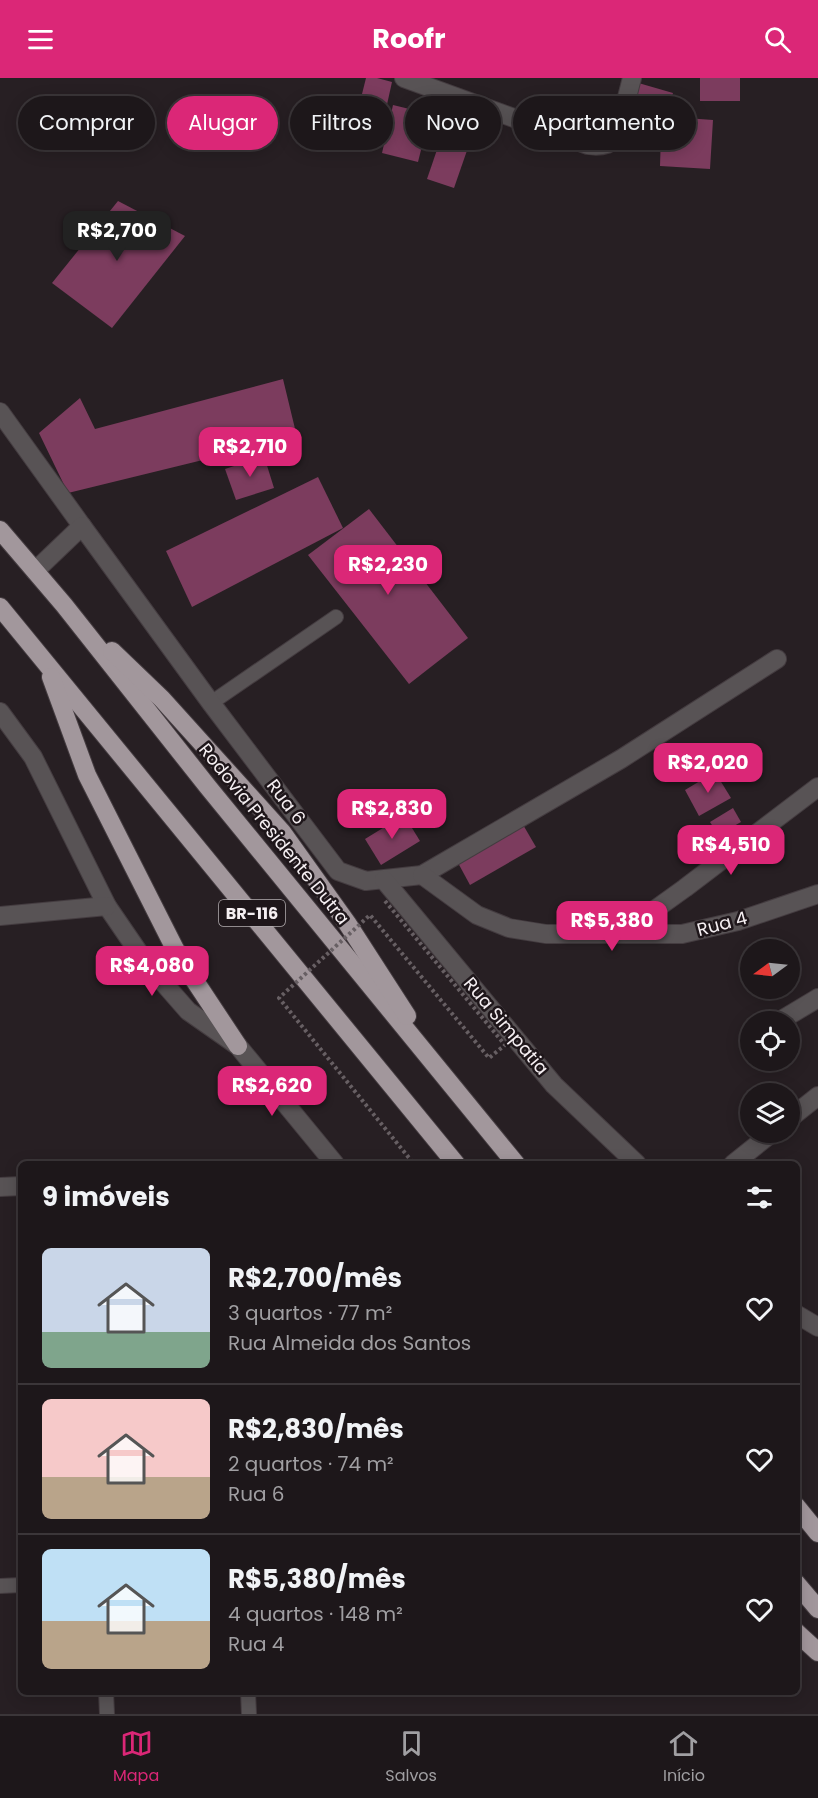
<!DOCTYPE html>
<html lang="pt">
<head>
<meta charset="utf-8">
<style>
	:root { --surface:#1d171a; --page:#252023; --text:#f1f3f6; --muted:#a09fa2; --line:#3b3639; --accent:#db2777 }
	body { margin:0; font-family:Poppins,sans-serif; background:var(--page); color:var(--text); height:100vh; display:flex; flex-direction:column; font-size:22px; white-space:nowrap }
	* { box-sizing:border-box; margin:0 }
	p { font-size:20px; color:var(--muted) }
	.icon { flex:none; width:33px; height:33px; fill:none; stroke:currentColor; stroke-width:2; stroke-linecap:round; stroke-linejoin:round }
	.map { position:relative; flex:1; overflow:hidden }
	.details { position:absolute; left:18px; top:1083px; width:782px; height:534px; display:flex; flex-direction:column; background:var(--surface); border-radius:9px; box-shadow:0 3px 15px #0003,0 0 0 2px var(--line) }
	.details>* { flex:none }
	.banner { position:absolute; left:18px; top:18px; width:783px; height:54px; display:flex; gap:12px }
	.needle { width:39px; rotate:255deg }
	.buttons { position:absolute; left:740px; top:861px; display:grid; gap:12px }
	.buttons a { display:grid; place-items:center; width:60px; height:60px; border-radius:50%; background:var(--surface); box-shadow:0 3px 15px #0003,0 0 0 2px var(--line); font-size:30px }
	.price { position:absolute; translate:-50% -51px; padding:0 14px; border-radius:12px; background:var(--accent); color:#fff; font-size:20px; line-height:39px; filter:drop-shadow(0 2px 3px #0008) }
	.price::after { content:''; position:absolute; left:50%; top:36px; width:18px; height:14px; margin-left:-9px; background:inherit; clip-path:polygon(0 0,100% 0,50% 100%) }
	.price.active { background:#222; color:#fff }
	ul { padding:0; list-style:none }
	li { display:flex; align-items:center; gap:18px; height:150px; padding:0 24px }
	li+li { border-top:2px solid var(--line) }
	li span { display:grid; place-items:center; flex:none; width:168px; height:120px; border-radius:9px; color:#555 }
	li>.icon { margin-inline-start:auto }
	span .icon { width:72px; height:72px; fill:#fffc; stroke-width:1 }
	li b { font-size:26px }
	h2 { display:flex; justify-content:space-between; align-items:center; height:72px; padding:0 24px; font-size:26px }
	.chip { padding:0 21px; border-radius:27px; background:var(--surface); box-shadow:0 3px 15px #0003,0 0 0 2px var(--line); font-size:21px; line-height:54px }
	.chip.active { background:var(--accent); color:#fff }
	header { display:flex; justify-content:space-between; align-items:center; height:78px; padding:0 24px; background:var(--accent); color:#fff; font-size:27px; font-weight:700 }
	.tab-bar { display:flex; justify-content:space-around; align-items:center; height:84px; border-top:2px solid var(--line); background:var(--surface); font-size:16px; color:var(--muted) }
	.tab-bar a { display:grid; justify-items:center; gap:3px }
	.tab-bar .active { color:var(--accent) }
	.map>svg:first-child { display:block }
	.building { fill:#7c3c5e }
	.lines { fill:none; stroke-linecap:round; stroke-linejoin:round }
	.lane-casing { stroke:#443c40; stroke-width:16 }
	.street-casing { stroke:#443c40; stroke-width:20 }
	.highway-casing { stroke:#443c40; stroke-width:20 }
	.lane { stroke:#585355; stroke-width:14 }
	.street { stroke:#585355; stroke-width:18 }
	.highway { stroke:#a2979c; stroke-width:18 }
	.path-bridge { stroke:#675f63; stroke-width:4; stroke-dasharray:3 3; stroke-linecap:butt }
	.labels { text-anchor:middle; stroke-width:5; stroke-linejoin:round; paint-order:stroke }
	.shield { fill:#1e161a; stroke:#b4aeb1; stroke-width:1.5 }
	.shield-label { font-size:16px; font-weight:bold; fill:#f5eff2 }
	.street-label { font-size:18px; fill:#f5eff2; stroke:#1e161a }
</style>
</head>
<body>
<header><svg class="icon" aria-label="menu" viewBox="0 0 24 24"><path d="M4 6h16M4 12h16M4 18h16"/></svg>Roofr<svg class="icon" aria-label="search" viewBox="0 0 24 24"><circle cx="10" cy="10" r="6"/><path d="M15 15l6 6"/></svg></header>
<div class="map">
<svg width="818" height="1636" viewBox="0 0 818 1636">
	<rect width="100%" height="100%" fill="#271f23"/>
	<g class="building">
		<polygon points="366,0 377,0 392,4 386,31 360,24"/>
		<rect x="700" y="0" width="40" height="23"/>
		<polygon points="635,4 673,15 664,45 626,34"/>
		<polygon points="453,25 480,35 454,110 427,101"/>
		<polygon points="393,27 430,36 418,84 382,75"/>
		<polygon points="686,40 713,42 710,91 660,88 661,56 685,57"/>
		<polygon points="118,123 185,158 112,250 52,205"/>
		<polygon points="283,301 297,359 68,415 39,355 80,320 95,351"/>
		<polygon points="264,378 274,410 236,422 225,391"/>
		<polygon points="318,399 343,450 192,529 166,473"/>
		<polygon points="369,431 468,560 409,606 308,477"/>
		<polygon points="715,694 731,720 699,738 685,712"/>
		<polygon points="733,730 741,744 718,757 710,744"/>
		<polygon points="404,737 420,763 381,787 365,761"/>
		<polygon points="522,745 536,769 470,807 457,783"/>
	</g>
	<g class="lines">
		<g class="lane-casing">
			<g id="lane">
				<polyline points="211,625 336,539"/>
				<polyline points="0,1508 21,1507"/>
				<polyline points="106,1614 107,1636"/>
				<polyline points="248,1614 249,1636"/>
			</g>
		</g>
		<g class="street-casing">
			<g id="street">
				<path d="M 404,0 L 588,67 C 594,68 601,68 607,66 C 619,59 628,14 632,0"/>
				<polyline points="0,334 82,448"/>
				<polyline points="35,493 82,448 211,625 338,793 366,803 422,797 621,681 777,581"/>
				<polyline points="0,634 33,679 107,828 146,885 188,933 238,968 335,1086"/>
				<polyline points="422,797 477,837 509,850 546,856 682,856 738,843 818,816"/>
				<polyline points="384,802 554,1007 637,1086"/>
				<polyline points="0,838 107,828"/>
				<polyline points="621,856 685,810 818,709"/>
				<polyline points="778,944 818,920"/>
				<polyline points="789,1041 818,1018"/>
				<polyline points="733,1086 773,1054"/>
				<polyline points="0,1109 21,1108"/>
				<polyline points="796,1236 818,1249"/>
			</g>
		</g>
		<g class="highway-casing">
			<g id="highway">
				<polyline points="0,452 64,527 208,709 516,1086"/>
				<polyline points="0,529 456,1086"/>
				<polyline points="112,573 162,621 282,754 347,845 407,938"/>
				<polyline points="51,599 87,697 175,871 191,897 238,968"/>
				<polyline points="796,1428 818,1455"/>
				<polyline points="796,1505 818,1531"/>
				<polyline points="796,1554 818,1574"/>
			</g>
		</g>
		<use href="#lane" class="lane"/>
		<use href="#street" class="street"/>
		<use href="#highway" class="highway"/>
		<polyline class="path-bridge" points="385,823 505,967 489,980 370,837 279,920 414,1086"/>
	</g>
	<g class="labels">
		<rect class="shield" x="219" y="822" width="66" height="26" rx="4.5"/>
		<g class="shield-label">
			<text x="252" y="841">BR-116</text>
		</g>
		<g class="street-label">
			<text transform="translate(286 724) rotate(53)" y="6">Rua 6</text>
			<text transform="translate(274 756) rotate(51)" y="6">Rodovia Presidente Dutra</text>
			<text transform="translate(722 846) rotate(-15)" y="6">Rua 4</text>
			<text transform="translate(506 948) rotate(50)" y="6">Rua Simpatia</text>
		</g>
	</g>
</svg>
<div class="buttons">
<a><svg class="needle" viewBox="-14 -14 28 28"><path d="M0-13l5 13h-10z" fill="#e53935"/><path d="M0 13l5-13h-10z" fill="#a09fa2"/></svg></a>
<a><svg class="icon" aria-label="locate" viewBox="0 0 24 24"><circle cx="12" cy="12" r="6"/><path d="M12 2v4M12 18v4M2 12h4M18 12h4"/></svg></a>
<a><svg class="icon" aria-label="layers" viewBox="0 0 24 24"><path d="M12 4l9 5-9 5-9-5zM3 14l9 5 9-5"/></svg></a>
</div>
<b class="price active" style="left:117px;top:184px">R$2,700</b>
<b class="price" style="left:250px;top:400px">R$2,710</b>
<b class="price" style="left:388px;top:518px">R$2,230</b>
<b class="price" style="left:708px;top:716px">R$2,020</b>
<b class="price" style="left:392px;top:762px">R$2,830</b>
<b class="price" style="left:731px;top:798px">R$4,510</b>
<b class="price" style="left:612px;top:874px">R$5,380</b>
<b class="price" style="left:152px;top:919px">R$4,080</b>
<b class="price" style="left:272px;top:1039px">R$2,620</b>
<div class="banner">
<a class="chip">Comprar</a>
<a class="chip active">Alugar</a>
<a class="chip">Filtros</a>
<a class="chip">Novo</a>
<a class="chip">Apartamento</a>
</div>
<section class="details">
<h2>9 imóveis<svg class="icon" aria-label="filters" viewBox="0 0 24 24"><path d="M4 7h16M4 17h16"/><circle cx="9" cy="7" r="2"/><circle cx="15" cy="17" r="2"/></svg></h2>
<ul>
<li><span style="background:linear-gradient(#c9d6e8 70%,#7fa58c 0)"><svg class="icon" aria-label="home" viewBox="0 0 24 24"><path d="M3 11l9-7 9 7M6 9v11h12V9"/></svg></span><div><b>R$2,700/mês</b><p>3 quartos · 77 m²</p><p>Rua Almeida dos Santos</p></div><svg class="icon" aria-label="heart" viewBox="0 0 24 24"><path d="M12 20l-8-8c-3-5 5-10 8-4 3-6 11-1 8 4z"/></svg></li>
<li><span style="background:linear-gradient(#f6c9c9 65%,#b9a48a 0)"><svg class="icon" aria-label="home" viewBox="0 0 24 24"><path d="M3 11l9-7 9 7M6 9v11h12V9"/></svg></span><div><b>R$2,830/mês</b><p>2 quartos · 74 m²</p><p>Rua 6</p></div><svg class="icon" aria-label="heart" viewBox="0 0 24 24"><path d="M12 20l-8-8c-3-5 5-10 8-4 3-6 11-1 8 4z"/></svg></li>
<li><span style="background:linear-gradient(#bfe0f5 60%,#b9a48a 0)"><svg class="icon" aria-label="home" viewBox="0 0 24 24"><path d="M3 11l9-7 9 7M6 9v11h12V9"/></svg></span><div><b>R$5,380/mês</b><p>4 quartos · 148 m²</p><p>Rua 4</p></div><svg class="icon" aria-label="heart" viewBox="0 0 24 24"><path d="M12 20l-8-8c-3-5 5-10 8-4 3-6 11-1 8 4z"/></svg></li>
</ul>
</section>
</div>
<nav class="tab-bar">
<a class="active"><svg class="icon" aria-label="map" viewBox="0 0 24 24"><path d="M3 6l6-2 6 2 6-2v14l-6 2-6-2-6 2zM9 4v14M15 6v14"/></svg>Mapa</a>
<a><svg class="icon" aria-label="saved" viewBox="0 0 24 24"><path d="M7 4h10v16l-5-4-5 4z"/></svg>Salvos</a>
<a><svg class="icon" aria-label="home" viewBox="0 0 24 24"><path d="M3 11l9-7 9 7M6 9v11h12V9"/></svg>Início</a>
</nav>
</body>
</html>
